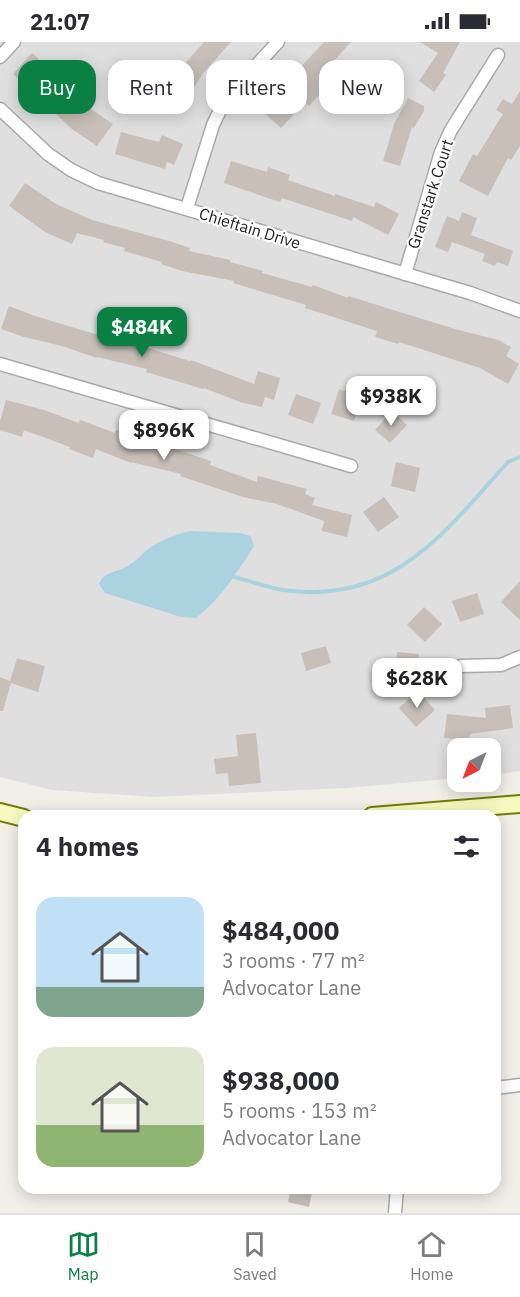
<!DOCTYPE html>
<html lang="en">
<head>
<meta charset="utf-8">
<style>
	:root { --surface:#fff; --page:#f2f2f3; --text:#2b2b33; --muted:#7c7c81; --line:#e1e1e2; --accent:#0b8043 }
	body { margin:0; font-family:"IBM Plex Sans",sans-serif; background:var(--page); color:var(--text); height:100vh; display:flex; flex-direction:column; font-size:22px; white-space:nowrap }
	* { box-sizing:border-box; margin:0 }
	p { font-size:20px; color:var(--muted) }
	.icon { flex:none; width:33px; height:33px; fill:none; stroke:currentColor; stroke-width:2; stroke-linecap:round; stroke-linejoin:round }
	.map { position:relative; flex:1; overflow:hidden }
	.panel { position:absolute; left:18px; top:768px; width:483px; height:384px; display:flex; flex-direction:column; background:var(--surface); border-radius:18px; box-shadow:0 3px 15px #0003 }
	.panel>* { flex:none }
	.top-card { position:absolute; left:18px; top:18px; width:484px; height:54px; display:flex; gap:12px }
	.needle { width:39px; rotate:222deg }
	.tools { position:absolute; left:447px; top:696px; display:grid; gap:12px }
	.tools a { display:grid; place-items:center; width:54px; height:54px; border-radius:12px; background:var(--surface); box-shadow:0 3px 15px #0003; font-size:30px }
	.price { position:absolute; translate:-50% -51px; padding:0 14px; border-radius:12px; background:#fff; color:#222; font-size:20px; line-height:39px; filter:drop-shadow(0 2px 3px #0008) }
	.price::after { content:''; position:absolute; left:50%; top:36px; width:18px; height:14px; margin-left:-9px; background:inherit; clip-path:polygon(0 0,100% 0,50% 100%) }
	.price.active { background:var(--accent); color:#fff }
	ul { padding:0; list-style:none }
	li { display:flex; align-items:center; gap:18px; height:150px; padding:0 18px }
	li span { display:grid; place-items:center; flex:none; width:168px; height:120px; border-radius:18px; color:#555 }
	li>.icon { margin-inline-start:auto }
	span .icon { width:72px; height:72px; fill:#fffc; stroke-width:1 }
	li b { font-size:26px }
	h2 { display:flex; justify-content:space-between; align-items:center; height:72px; padding:0 18px; font-size:26px }
	.tag { padding:0 21px; border-radius:18px; background:var(--surface); box-shadow:0 3px 15px #0003; font-size:21px; line-height:54px }
	.tag.active { background:var(--accent); color:#fff }
	.status { display:flex; justify-content:space-between; align-items:center; height:42px; padding:0 30px; background:var(--surface); direction:ltr }
	.status svg { height:16px; fill:currentColor }
	.tabs { display:flex; justify-content:space-around; align-items:center; height:84px; border-top:2px solid var(--line); background:var(--surface); font-size:16px; color:var(--muted) }
	.tabs a { display:grid; justify-items:center; gap:3px }
	.tabs .active { color:var(--accent) }
	.map>svg:first-child { display:block }
	.residential { fill:#e0dfdf }
	.water { fill:#aad3df }
	.lines { fill:none; stroke-linecap:round; stroke-linejoin:round }
	.stream { stroke:#aad3df; stroke-width:4 }
	.building { fill:#c7bfb8 }
	.street-casing { stroke:#a9a9a9; stroke-width:15 }
	.secondary-casing { stroke:#707d05; stroke-width:20 }
	.street { stroke:#fff; stroke-width:12 }
	.secondary { stroke:#f7fabf; stroke-width:16 }
	.labels { text-anchor:middle; stroke-width:4.5; stroke-linejoin:round; paint-order:stroke }
	.street-label { font-size:16px; fill:#222; stroke:#fff }
</style>
</head>
<body>
<div class="status"><b>21:07</b><svg viewBox="0 0 49 12"><path d="M0 12V9h3v3zM5 12V6h3v6zM10 12V3h3v9zM15 12V0h3v12zM26 1h20v11H26zM47 4h2v5h-2z"/></svg></div>
<div class="map">
<svg width="520" height="1171" viewBox="0 0 520 1171">
	<rect width="100%" height="100%" fill="#f2efe9"/>
	<polygon class="residential" points="0,0 520,0 520,729 491,733 490,706 458,706 457,736 347,746 154,755 52,748 0,735"/>
	<path class="water" d="M 190,489 L 240,491 L 251,494 L 254,504 C 237,530 221,557 196,576 L 181,575 L 105,551 L 99,542 C 104,529 119,530 129,523 C 136,519 141,513 147,508 C 160,498 174,493 190,489 Z"/>
	<g class="lines">
		<path class="stream" d="M 230,534 C 248,538 265,545 283,548 C 392,564 444,491 508,420 L 520,415"/>
	</g>
	<g class="building">
		<polygon points="204,0 231,0 203,31 187,57 170,47 187,19"/>
		<polygon points="324,0 351,0 321,33 330,41 309,64 305,60 281,86 261,68"/>
		<polygon points="420,0 460,0 443,31 446,33 434,50 419,39 438,11"/>
		<polygon points="32,11 83,55 79,59 113,82 97,104 72,87 13,32"/>
		<polygon points="520,49 520,104 511,118 508,116 488,154 459,139 473,112 477,114 503,72 496,68 503,57 512,62"/>
		<polygon points="408,56 424,64 424,69 414,86 412,85 400,124 383,119 394,82"/>
		<polygon points="121,90 159,100 162,93 183,102 174,123 167,120 165,127 115,112"/>
		<polygon points="231,119 267,130 268,125 290,133 288,138 335,154 335,152 374,165 376,160 399,172 388,193 353,175 352,179 282,156 280,160 224,141"/>
		<polygon points="25,141 56,162 92,178 169,199 190,206 189,209 230,218 230,220 263,229 262,231 312,245 313,243 348,256 348,254 455,287 498,298 511,305 506,314 519,322 508,342 480,326 399,300 398,302 375,295 377,289 305,266 306,263 233,241 234,239 182,229 161,222 162,220 124,209 125,206 103,200 104,198 77,191 72,202 45,190 9,164"/>
		<polygon points="462,170 477,176 471,193 513,209 508,224 497,220 495,224 482,219 485,212 452,200 448,210 435,205 447,174 459,179"/>
		<polygon points="9,264 32,273 118,299 118,297 190,319 191,318 254,342 258,329 280,336 274,358 265,355 262,365 240,360 204,346 203,347 146,330 147,327 97,315 97,316 62,304 24,295 1,287"/>
		<polygon points="339,347 362,355 354,379 331,372"/>
		<polygon points="296,352 321,361 313,382 288,373"/>
		<polygon points="6,358 44,368 79,381 80,378 115,391 116,388 150,402 151,400 175,407 211,419 210,423 257,440 258,434 307,447 305,452 315,456 312,463 352,473 347,495 322,489 324,479 277,462 243,455 180,434 181,432 131,420 131,421 96,407 93,416 69,407 70,405 24,388 22,395 0,388 0,379"/>
		<polygon points="392,369 407,383 390,401 375,388"/>
		<polygon points="396,420 420,426 415,450 391,444"/>
		<polygon points="384,455 399,475 378,490 363,470"/>
		<polygon points="520,539 520,578 501,560"/>
		<polygon points="477,551 484,572 460,580 452,559"/>
		<polygon points="424,565 442,582 425,600 407,583"/>
		<polygon points="326,604 331,621 306,629 301,611"/>
		<polygon points="397,610 419,612 418,636 395,635"/>
		<polygon points="17,616 45,624 38,650 11,641 3,669 0,669 0,635 10,639"/>
		<polygon points="418,649 435,668 416,685 399,666"/>
		<polygon points="510,663 513,686 470,692 469,699 444,696 447,672 486,676 485,666"/>
		<polygon points="256,691 261,741 229,744 228,731 216,732 214,717 238,714 236,693"/>
		<polygon points="291,1146 313,1146 309,1165 288,1160"/>
	</g>
	<g class="lines">
		<g class="street-casing">
			<g id="street">
				<polyline points="0,15 14,0"/>
				<polyline points="0,67 48,112 71,128 98,141 470,251 520,269"/>
				<polyline points="187,166 213,83 221,66 229,53 278,0"/>
				<polyline points="405,232 441,110 451,88 498,13"/>
				<polyline points="0,322 351,424"/>
				<polyline points="461,624 501,623 520,615"/>
				<polyline points="495,1046 520,1043"/>
				<polyline points="395,1171 397,1146"/>
			</g>
		</g>
		<g class="secondary-casing">
			<g id="secondary">
				<polyline points="0,770 24,776"/>
				<polyline points="372,774 520,762"/>
			</g>
		</g>
		<use href="#street" class="street"/>
		<use href="#secondary" class="secondary"/>
	</g>
	<g class="labels">
		<g class="street-label">
			<text transform="translate(430 152) rotate(-72)" y="6">Granstark Court</text>
			<text transform="translate(250 186) rotate(17)" y="6">Chieftain Drive</text>
		</g>
	</g>
</svg>
<div class="tools">
<a><svg class="needle" viewBox="-14 -14 28 28"><path d="M0-13l5 13h-10z" fill="#e53935"/><path d="M0 13l5-13h-10z" fill="#7c7c81"/></svg></a>
</div>
<b class="price active" style="left:142px;top:316px">$484K</b>
<b class="price" style="left:391px;top:385px">$938K</b>
<b class="price" style="left:164px;top:419px">$896K</b>
<b class="price" style="left:417px;top:667px">$628K</b>
<div class="top-card">
<a class="tag active">Buy</a>
<a class="tag">Rent</a>
<a class="tag">Filters</a>
<a class="tag">New</a>
</div>
<section class="panel">
<h2>4 homes<svg class="icon" aria-label="filters" viewBox="0 0 24 24"><path d="M4 7h16M4 17h16"/><circle cx="9" cy="7" r="2"/><circle cx="15" cy="17" r="2"/></svg></h2>
<ul>
<li><span style="background:linear-gradient(#bfe0f5 75%,#7fa58c 0)"><svg class="icon" aria-label="home" viewBox="0 0 24 24"><path d="M3 11l9-7 9 7M6 9v11h12V9"/></svg></span><div><b>$484,000</b><p>3 rooms · 77 m²</p><p>Advocator Lane</p></div></li>
<li><span style="background:linear-gradient(#dfe7d0 65%,#8fb573 0)"><svg class="icon" aria-label="home" viewBox="0 0 24 24"><path d="M3 11l9-7 9 7M6 9v11h12V9"/></svg></span><div><b>$938,000</b><p>5 rooms · 153 m²</p><p>Advocator Lane</p></div></li>
</ul>
</section>
</div>
<nav class="tabs">
<a class="active"><svg class="icon" aria-label="map" viewBox="0 0 24 24"><path d="M3 6l6-2 6 2 6-2v14l-6 2-6-2-6 2zM9 4v14M15 6v14"/></svg>Map</a>
<a><svg class="icon" aria-label="saved" viewBox="0 0 24 24"><path d="M7 4h10v16l-5-4-5 4z"/></svg>Saved</a>
<a><svg class="icon" aria-label="home" viewBox="0 0 24 24"><path d="M3 11l9-7 9 7M6 9v11h12V9"/></svg>Home</a>
</nav>
</body>
</html>
